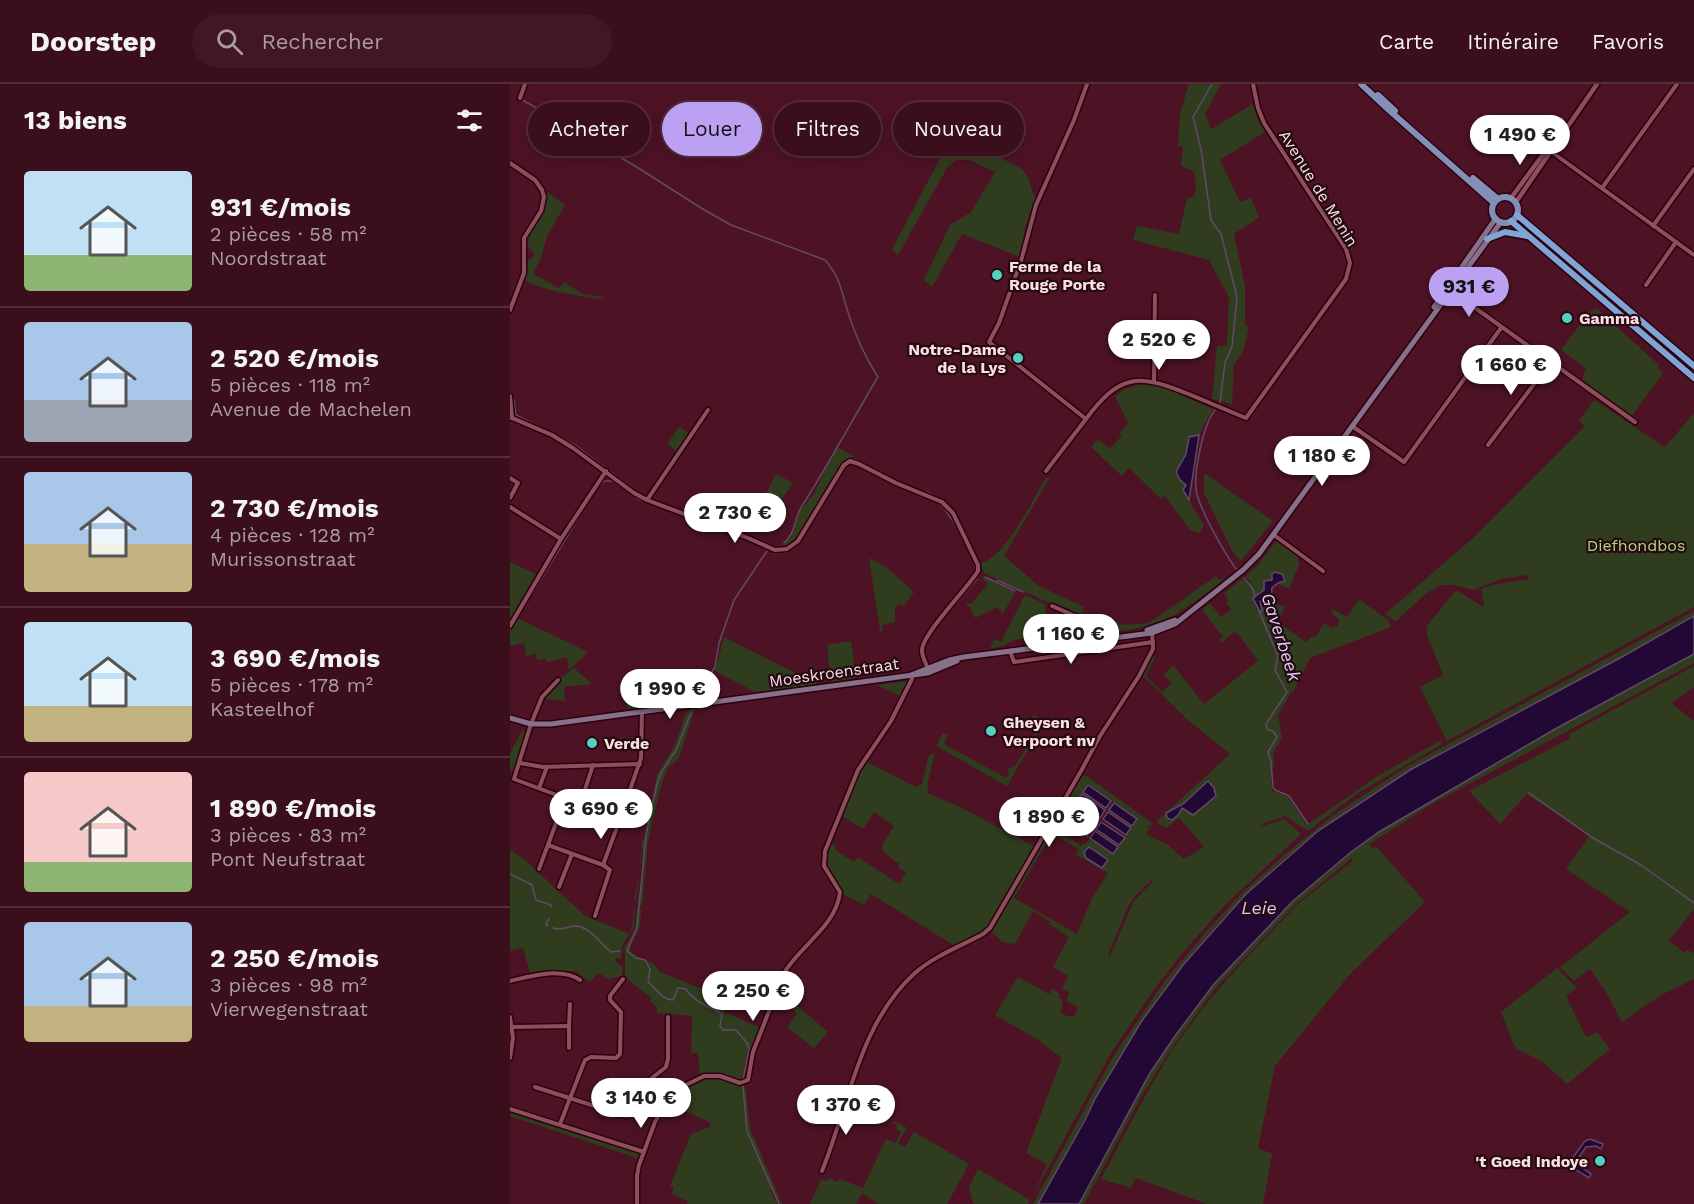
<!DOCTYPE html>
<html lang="fr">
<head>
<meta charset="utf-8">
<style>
	:root { --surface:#3a0e1b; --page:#411724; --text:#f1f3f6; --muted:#ab9ca3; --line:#542e3a; --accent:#bca0f2 }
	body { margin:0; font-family:"Work Sans",sans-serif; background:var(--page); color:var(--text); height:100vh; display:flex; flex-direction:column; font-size:22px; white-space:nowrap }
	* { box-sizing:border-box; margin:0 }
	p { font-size:20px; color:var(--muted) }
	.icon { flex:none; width:33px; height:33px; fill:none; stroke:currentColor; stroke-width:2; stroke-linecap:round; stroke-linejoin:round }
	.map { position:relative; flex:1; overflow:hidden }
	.side { display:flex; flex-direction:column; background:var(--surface); width:510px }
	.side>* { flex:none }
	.top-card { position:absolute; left:18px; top:18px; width:570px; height:54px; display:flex; gap:12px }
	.price { position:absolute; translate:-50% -51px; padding:0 14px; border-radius:21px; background:#fff; color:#222; font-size:20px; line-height:39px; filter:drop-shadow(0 2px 3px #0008) }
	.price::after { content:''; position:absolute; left:50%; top:36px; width:18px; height:14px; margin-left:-9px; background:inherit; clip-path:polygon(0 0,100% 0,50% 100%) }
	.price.selected { background:var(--accent); color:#111 }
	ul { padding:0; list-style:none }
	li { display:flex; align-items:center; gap:18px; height:150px; padding:0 24px }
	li+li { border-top:2px solid var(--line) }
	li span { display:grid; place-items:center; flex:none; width:168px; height:120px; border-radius:6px; color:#555 }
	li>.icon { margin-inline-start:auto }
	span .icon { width:72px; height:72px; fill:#fffc; stroke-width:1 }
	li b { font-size:26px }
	h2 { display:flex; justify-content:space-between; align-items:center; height:72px; padding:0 24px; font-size:26px }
	.tag { padding:0 21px; border-radius:27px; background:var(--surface); box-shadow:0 3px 15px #0003,0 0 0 2px var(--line); font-size:21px; line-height:54px }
	.tag.selected { background:var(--accent); color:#111 }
	header { display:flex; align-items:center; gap:36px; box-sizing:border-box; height:84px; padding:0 30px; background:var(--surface); border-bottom:2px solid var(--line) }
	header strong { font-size:28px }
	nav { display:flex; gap:33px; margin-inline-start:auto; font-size:21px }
	.search { width:420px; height:54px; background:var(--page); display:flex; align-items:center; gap:15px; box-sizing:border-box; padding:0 21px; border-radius:33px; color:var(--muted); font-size:22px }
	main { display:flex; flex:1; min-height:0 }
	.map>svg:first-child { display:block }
	.green { fill:#303c1e; fill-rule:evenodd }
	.water { fill:#220935; stroke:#634969; stroke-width:1.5 }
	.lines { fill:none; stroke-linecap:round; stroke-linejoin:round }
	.stream { stroke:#634969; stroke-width:1.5 }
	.minor-casing { stroke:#2b020f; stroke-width:7 }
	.tertiary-casing { stroke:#2b020f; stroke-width:8 }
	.secondary-casing { stroke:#2b020f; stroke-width:8 }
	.primary-casing { stroke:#2b020f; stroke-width:9 }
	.trunk-casing { stroke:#2b020f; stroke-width:9 }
	.minor { stroke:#8e4e5c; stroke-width:4 }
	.tertiary { stroke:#8e4e5c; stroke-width:4.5 }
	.secondary { stroke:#886f8a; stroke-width:5 }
	.primary { stroke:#838fb7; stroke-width:6 }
	.trunk { stroke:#7fa5d6; stroke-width:6 }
	.poi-dot { fill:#57cec2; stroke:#240a11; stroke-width:2 }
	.labels { text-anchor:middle; stroke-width:4.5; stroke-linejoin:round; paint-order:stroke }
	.street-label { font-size:16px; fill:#fcdde2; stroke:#240a11 }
	.poi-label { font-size:16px; font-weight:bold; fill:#fcdde2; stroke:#240a11; text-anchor:start }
	.park-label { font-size:16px; fill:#b3d482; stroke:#240a11 }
	.water-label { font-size:18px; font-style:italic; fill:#dec8f6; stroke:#240a11 }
</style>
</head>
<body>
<header>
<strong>Doorstep</strong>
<div class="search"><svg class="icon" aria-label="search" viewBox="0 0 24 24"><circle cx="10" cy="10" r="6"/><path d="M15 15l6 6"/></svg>Rechercher</div>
<nav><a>Carte</a><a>Itinéraire</a><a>Favoris</a></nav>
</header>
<main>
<section class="side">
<h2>13 biens<svg class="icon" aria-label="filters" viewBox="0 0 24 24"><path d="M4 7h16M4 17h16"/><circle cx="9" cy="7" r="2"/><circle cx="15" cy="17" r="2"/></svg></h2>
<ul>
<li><span style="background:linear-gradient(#bfe0f5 70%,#8fb573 0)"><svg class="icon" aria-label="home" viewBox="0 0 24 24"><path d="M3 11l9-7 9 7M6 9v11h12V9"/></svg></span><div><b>931 €/mois</b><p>2 pièces · 58 m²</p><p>Noordstraat</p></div></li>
<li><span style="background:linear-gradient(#a9c7e8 65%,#9aa5b1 0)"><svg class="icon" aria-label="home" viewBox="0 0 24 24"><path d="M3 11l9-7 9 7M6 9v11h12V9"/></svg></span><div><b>2 520 €/mois</b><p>5 pièces · 118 m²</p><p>Avenue de Machelen</p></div></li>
<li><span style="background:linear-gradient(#a9c7e8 60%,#c2b280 0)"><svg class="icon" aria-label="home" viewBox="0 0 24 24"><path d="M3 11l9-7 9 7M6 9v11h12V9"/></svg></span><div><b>2 730 €/mois</b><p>4 pièces · 128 m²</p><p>Murissonstraat</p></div></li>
<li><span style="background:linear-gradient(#bfe0f5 70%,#c2b280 0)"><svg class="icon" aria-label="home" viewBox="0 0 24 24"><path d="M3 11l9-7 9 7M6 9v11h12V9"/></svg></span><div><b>3 690 €/mois</b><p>5 pièces · 178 m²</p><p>Kasteelhof</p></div></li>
<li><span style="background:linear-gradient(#f6c9c9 75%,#8fb573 0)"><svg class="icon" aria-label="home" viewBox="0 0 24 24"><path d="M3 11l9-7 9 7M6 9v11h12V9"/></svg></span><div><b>1 890 €/mois</b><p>3 pièces · 83 m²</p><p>Pont Neufstraat</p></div></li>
<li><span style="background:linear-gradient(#a9c7e8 70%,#c2b280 0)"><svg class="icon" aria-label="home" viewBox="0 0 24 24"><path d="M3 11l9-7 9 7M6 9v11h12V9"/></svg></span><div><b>2 250 €/mois</b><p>3 pièces · 98 m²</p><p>Vierwegenstraat</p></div></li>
</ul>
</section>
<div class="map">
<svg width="1184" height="1120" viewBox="0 0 1184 1120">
	<rect width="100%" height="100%" fill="#4d1324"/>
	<g class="green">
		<polygon points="679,0 711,0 695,30 701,45 743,20 748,36 755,48 710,76 730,118 741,114 749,133 724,150 735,202 735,240 739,243 733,268 724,280 722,320 702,315 707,262 717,262 719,213 699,176 623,156 627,142 669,150 677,114 684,113 686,103 684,87 671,82 673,63 668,62 670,29"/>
		<polygon points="443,50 509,83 517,91 524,112 528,112 515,144 510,173 452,150 422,203 414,196 440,141 461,128 485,88 459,76 446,76 437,84 388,171 382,165"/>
		<path d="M 37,108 L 55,121 L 37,152 L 32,171 L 23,190 L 49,204 L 54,198 L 73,210 L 93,213 L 93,215 C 77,214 26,205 15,196 L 18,179 L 15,174 L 19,176 L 25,171 L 16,159 L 35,120 Z"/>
		<polygon points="1087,225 1149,281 1147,284 1153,289 1122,332 1072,296 1076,284 1051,266 1081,226"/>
		<polygon points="631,300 648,301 703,325 689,351 679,353 676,370 667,387 676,401 673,406 694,442 689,449 680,446 655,412 651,415 619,384 612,392 581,363 588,355 600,365 612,351 610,349 618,339 605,312 615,305"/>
		<polygon points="1084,316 1155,363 1184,329 1184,523 937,657 910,603 933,591 917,551 917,542 946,506 972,522 974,520 971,505 982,501 1018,495 1018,491 992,495 964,506 944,501 931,501 917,509 887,536 885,537 875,530 962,455 1075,342 1069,337"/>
		<polygon points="169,343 179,349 166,367 157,360"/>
		<polygon points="326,362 346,374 342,373 332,380 289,452 280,460 268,464 281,453 290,427 304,410"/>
		<polygon points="694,389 763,437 731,477 722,467 694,409"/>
		<polygon points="266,390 283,399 269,419 255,411"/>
		<path d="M 536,393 L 539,395 L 494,472 L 529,502 L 574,523 L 570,533 L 474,489 L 470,479 C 494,476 524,414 536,393 Z"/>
		<path d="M 766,457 L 770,458 L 787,470 L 789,481 L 779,505 L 768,499 L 774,498 L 763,493 L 761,497 L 753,499 L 754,506 L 744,512 L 744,517 L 747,525 L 752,527 L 750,517 L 752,515 L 763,516 L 767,521 L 775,522 L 767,538 L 796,558 L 802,552 L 806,553 L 814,539 L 822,544 L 828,542 L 829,535 L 821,529 L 823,525 L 837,533 L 849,515 L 879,537 L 881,543 L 800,574 L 783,608 L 781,608 L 768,631 L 772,654 L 763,669 L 764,684 L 761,684 L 762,707 L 778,713 L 797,741 L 866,693 L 931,656 L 932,660 L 848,709 L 798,747 L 775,732 L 752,740 L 753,742 L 774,735 L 791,750 L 714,822 L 674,867 L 645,904 L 601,969 L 524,1110 L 537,1080 L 516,1069 L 552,974 L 525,954 L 485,931 L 508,893 L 539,910 L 542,905 L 550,910 L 548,913 L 551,915 L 553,921 L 550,928 L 559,933 L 560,932 L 564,933 L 568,923 L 556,917 L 559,908 L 552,904 L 558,892 L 543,883 L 559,853 L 539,840 L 541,838 L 523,827 L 505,860 L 492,858 L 482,848 L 483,845 L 572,692 L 577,692 L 643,740 L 641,743 L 638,741 L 636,747 L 638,743 L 640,744 L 636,750 L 658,761 L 674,775 L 694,763 L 669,734 L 656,744 L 646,738 L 720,670 L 679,637 L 633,592 L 643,570 L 645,573 L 636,592 L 652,608 L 661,599 L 654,591 L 663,581 L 694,620 L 748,577 L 728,550 L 724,548 L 711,559 L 709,556 L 713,553 L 692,526 L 700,519 L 711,533 L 721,526 L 716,518 L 719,517 L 714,509 L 732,495 L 739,501 L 741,499 L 735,492 L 747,482 ZM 578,700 L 628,735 L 603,771 L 580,755 L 575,760 L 573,759 L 571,762 L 546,745 ZM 544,751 L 569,765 L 565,770 L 598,789 L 582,814 L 567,850 L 504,814 L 538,756 L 541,757 ZM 643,795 L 643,797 L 624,817 L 600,872 L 598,871 L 618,823 L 626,811 Z"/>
		<polygon points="359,474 376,483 404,508 394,522 389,520 385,524 385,538 372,541 373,547 370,547"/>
		<polygon points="0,478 26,490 0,539"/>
		<polygon points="471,492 505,508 493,530 488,523 465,534 460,523 456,521 458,519 461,520 478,500"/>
		<path d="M 706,492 L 709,496 L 712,494 L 713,496 C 690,514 666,534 637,542 C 622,546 606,547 591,549 L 590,542 L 594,532 L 613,541 L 639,539 Z"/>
		<polygon points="515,511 535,520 538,548 556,545 554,528 572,536 569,544 567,544 582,551 564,548 552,549 504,556 495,561 480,565 484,555 491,558"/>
		<path d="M 1184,527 L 1184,532 L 1178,536 C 1134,561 1091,585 1046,608 C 965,649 882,692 809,747 C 760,784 711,833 673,880 C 614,954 574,1038 528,1120 L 523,1120 L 602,974 L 654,898 L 701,842 L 732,809 L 774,771 L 821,733 L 896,683 Z"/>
		<polygon points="7,534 78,568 59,586 57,573 37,578 36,575 27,576 26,570 16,572 14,559 0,562 0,547"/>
		<polygon points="214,553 308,600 245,608 205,587"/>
		<polygon points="341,557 346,594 321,598 317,561"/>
		<polygon points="1184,570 1184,579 924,719 859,760 862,764 867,763 915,818 840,890 765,982 748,1064 762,1070 753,1120 697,1120 626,1094 621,1104 591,1095 634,1014 662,966 700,915 741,869 789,819 843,777 842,774 785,821 704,906 664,961 631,1013 574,1120 569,1120 640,989 665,952 704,900 783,817 841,768 869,748 1045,645"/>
		<polygon points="1184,582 1184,603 1161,619 1184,637 1184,825 1159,857 1175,869 1177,866 1184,869 1184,895 1151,911 1112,938 1096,908 1080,885 1064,897 1050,883 1120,828 1056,785 1079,752 1017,710 990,740 959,707 1061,654 1059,650"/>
		<polygon points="64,584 82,600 54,603 55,617 33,615 50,595"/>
		<polygon points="122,594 127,624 117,625 113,595"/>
		<polygon points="397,597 398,598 392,613 367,601"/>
		<polygon points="185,625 169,674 158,684 152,698 138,757 132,823 127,820 133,787 133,763 126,816 124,816 130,786 132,756 134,756 147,691 166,659 177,626"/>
		<polygon points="524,631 528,633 527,648 524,655 497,702 426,662 433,649 438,651 434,660 496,694 499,690 498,685 505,682 525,649 523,647 525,638 522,634"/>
		<polygon points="12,647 16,647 4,688 0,686 0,669"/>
		<path d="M 425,669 L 417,702 L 419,704 L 417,709 L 450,723 L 525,763 L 477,844 L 473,848 L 445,862 L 361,810 L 354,821 L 332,810 C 326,784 307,791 321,759 L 326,762 L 325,766 L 344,778 L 348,773 L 389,800 L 396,788 L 388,784 L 390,780 C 365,765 371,763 384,742 L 364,728 L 353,745 L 332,732 L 355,677 L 406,703 L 412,700 L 419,671 Z"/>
		<polygon points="0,766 14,775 74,831 119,850 122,842 125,819 124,843 112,862 111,875 106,874 105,877 112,882 112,892 99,895 88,889 80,898 65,887 20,889 13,864 0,867"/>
		<path d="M 129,824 L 131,825 L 130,843 L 121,861 L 120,867 C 130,876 143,875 150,888 L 219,916 L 214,928 L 249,943 L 237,995 L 234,997 L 241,963 L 238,963 L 231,997 L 236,1006 L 240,1044 L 272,1120 L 270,1120 L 263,1105 L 260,1106 L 267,1120 L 177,1120 L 178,1118 L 162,1110 L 164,1103 L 160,1102 L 181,1050 L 200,1043 L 201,1039 L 158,1019 L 171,1006 L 188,995 L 186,993 L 190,991 L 188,969 L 181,969 L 182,932 L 147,929 L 147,923 L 140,917 L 142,915 L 115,893 L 115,862 L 125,847 L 127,825 Z"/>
		<polygon points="1047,884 1067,904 1056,912 1076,953 1087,948 1100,965 1057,1000 1033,978 1007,965 1003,959 991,928"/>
		<polygon points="283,918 318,948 304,964 277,943 287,930 279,922"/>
		<polygon points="0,1027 131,1069 130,1075 0,1032"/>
		<polygon points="384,1037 397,1044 388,1059 395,1063 404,1048 459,1080 437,1120 368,1120 352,1109 346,1120 300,1120 311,1095 317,1097 319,1094 328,1098 330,1095 353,1104 376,1055 386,1059 391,1048 386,1045 387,1041 383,1039"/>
		<polygon points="468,1085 517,1114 520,1117 518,1120 465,1120 462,1117 459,1103"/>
	</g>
	<g class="water">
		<polygon points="689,351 679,416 673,406 676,401 670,396 666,388 676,370 679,353"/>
		<polygon points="765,488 772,490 775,497 768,499 762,504 761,516 753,515 750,517 752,527 750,528 743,514 754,506 754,497 762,496 762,490"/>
		<polygon points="1184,532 1184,570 1045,645 869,748 841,768 783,817 704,900 665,952 640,989 569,1120 528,1120 575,1036 586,1013 631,938 673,881 736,810 808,747 900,686 1110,574"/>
		<polygon points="698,697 704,704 706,712 683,731 672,724 668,731 662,736 657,734 656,729 673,720"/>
		<polygon points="578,701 601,717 596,724 573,708"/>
		<polygon points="572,710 595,726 590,734 566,717"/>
		<polygon points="565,719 589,736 583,743 560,726"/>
		<polygon points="604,719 627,735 622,742 599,726"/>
		<polygon points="598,728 621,744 616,751 593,735"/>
		<polygon points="559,729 582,745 577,752 554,736"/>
		<polygon points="591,738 615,754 609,761 586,745"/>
		<polygon points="585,747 608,763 603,770 580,754"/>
		<polygon points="579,763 598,776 592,784 576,774 574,768"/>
		<polygon points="1080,1055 1093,1060 1091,1065 1086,1062 1076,1063 1065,1079 1081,1090 1079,1094 1061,1083 1058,1080 1075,1057"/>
	</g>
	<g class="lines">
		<g class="stream">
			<polyline points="702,0 683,33 691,65 701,136 711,150 727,213 722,263 715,278 710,319"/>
			<path d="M 11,15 L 130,85 L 191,124 L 221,141 L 315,176 C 331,194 331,207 338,228 C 345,251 355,273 368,293 C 342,336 319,380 292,422 C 284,434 286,449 274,459"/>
			<polyline points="0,308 4,317 6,331 65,361 122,404"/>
			<path d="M 705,326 C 693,341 682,392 687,411 C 693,431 714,468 726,485"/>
			<polyline points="344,375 382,395"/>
			<polyline points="362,389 392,404 406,409"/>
			<path d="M 417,408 C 448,423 452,442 465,471"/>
			<path d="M 427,418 C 439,426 468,476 465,488"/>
			<polyline points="302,439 335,384"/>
			<polyline points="295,449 299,443"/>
			<polyline points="263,469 276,468 289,458"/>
			<polyline points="475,493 505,507"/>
			<polyline points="734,494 743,505 745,513"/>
			<polyline points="487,496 513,508"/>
			<polyline points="22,510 86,405 94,397 103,397 128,415 165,429"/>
			<polyline points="448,517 467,495"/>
			<polyline points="749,527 768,572 765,586 777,608 756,640 757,645 764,648 767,653 758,668 761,678 763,703 765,706 779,712 798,740"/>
			<polyline points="8,534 18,516"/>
			<polyline points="185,615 205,583 209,559 224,516 257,467"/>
			<path d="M 181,629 L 166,666 L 151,689 L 147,700 L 136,751 L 127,843 L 117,867 L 126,874 L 135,876 L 140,885 L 138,898 C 146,904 152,916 163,916 L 168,904 L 176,905 C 180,915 202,925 212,930 L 210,942 L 213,946 L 226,946 L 238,960 L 239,965 L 233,995"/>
			<polyline points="1019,709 1083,754 1131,781 1184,819"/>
			<polyline points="0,790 22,801 26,816 41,821 41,823"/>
			<polyline points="38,842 36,840 39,834"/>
			<path d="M 43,844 C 51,847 58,842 66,842 C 80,843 91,860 101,868 L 110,867"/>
			<polyline points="233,1002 237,1047 269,1120"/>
		</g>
		<g class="minor-casing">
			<g id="minor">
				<polyline points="10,14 15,0"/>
				<polyline points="1039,66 1184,171"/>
				<polyline points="0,79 25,96 32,106 34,113 31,127 14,154 14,189 0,226"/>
				<polyline points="1092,104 1167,0"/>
				<polyline points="1143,142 1184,85"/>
				<polyline points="1136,201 1166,158"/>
				<polyline points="940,206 1125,338"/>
				<polyline points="644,297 645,211"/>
				<polyline points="0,312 2,334"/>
				<path d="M 0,333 L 42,351 L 63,364 L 124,409 L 137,416 L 238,454 L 265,466 L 277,465 L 288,457 L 334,381 L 340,377 L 349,380 L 386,399 L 432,418 L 443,429 L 468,481 L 468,487 C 458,504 411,551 412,567 C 412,573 416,579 418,585"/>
				<path d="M 576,335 C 609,291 627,289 676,309 C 696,317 716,326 736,334 L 836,195 L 840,179 L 836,165 L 754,39 L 748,24 L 743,0"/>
				<polyline points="842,342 894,378 991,244"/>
				<polyline points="978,361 1040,279"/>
				<polyline points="536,387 576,335 479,258 489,239 511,177 526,121 564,36 577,0"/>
				<polyline points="0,394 8,399 0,414"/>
				<polyline points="137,416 198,326"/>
				<polyline points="0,423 51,455"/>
				<polyline points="764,451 813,487"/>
				<polyline points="542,522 589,542 590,555"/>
				<polyline points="0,542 51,455 96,387"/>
				<polyline points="500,567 504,578 643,558"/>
				<polyline points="48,596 32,613 21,640 4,695 108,734"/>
				<polyline points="10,679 33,683 130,680"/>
				<polyline points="29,704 37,683"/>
				<polyline points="70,721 83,681"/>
				<polyline points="38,761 93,781 100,786 85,832"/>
				<polyline points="93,781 107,743 108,734 112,729 131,674 132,628"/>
				<polyline points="29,785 55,715"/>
				<polyline points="49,803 62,770"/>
				<path d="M 0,897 C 21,892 51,883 70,896"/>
				<polyline points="0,933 3,954 0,974"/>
				<polyline points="59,942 60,920"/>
				<polyline points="3,943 59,942 59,964"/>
				<polyline points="25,1003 116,1032 124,1008 156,983 158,975 158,933"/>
				<polyline points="0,1025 134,1068"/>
				<polyline points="50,1040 75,976 81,973 106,974 110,970 111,928 100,916 100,912 113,895"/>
				<path d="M 312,1087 C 339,1021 349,939 405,889 C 424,872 451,862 473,850 L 480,844 L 571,687 L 590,652 L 629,592 L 643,565 L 642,547"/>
				<path d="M 127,1120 L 127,1092 L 129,1081 L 145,1038 L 157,1017 L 174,1002 L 194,992 L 210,992 L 230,999 L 238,996 L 243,968 L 274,889 C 290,862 327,841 330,808 L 314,782 L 315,767 L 348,686 L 381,637 L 402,595 L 401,591"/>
			</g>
		</g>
		<g class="tertiary-casing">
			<g id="tertiary">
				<polyline points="1001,114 1037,65 1053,47"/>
				<polyline points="1006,118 1087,0"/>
			</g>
		</g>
		<g class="secondary-casing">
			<g id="secondary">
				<polyline points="924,223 986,134"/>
				<polyline points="637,546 665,536"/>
				<polyline points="401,591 439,576 454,573 642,549 665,540 733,486 749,470 991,138"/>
				<polyline points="0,634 21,640 41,640 418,589 447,577"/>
			</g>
		</g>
		<g class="primary-casing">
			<g id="primary">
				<polyline points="851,0 880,27 984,119"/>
				<polyline points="868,11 885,27"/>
				<polyline points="963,94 988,115"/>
				<circle cx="995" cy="126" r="13"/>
			</g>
		</g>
		<g class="trunk-casing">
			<g id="trunk">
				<polyline points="1007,131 1184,282"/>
				<polyline points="1001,137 1184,294"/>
				<polyline points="977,155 995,148 1017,152"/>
			</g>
		</g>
		<use href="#minor" class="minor"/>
		<use href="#tertiary" class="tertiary"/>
		<use href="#secondary" class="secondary"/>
		<use href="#primary" class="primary"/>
		<use href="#trunk" class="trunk"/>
	</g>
	<g class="poi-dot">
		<circle cx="487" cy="191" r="6"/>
		<circle cx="1057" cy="234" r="6"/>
		<circle cx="508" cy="274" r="6"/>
		<circle cx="481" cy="647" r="6"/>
		<circle cx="82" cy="659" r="6"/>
		<circle cx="1090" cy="1077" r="6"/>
	</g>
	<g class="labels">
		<g class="street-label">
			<text transform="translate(809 104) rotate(58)" y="6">Avenue de Menin</text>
			<text transform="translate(324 588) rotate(-8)" y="6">Moeskroenstraat</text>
		</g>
		<g class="poi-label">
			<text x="499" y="188">Ferme de la<tspan x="499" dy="18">Rouge Porte</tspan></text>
			<text x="1069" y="240">Gamma</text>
			<text x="496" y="271" text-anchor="end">Notre-Dame<tspan x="496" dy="18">de la Lys</tspan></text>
			<text x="493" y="644">Gheysen &amp;<tspan x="493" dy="18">Verpoort nv</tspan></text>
			<text x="94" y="665">Verde</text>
			<text x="1078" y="1083" text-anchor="end">'t Goed Indoye</text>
		</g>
		<g class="park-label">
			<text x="1126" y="467">Diefhondbos</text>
		</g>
		<g class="water-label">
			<text transform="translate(771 553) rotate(72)" y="6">Gaverbeek</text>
			<text x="749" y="830">Leie</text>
		</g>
	</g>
</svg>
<b class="price" style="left:1010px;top:82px">1 490 €</b>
<b class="price selected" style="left:959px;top:234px">931 €</b>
<b class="price" style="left:649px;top:287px">2 520 €</b>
<b class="price" style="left:1001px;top:312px">1 660 €</b>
<b class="price" style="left:812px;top:403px">1 180 €</b>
<b class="price" style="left:225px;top:460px">2 730 €</b>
<b class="price" style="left:561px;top:581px">1 160 €</b>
<b class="price" style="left:160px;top:636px">1 990 €</b>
<b class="price" style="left:91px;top:756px">3 690 €</b>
<b class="price" style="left:539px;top:764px">1 890 €</b>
<b class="price" style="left:243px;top:938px">2 250 €</b>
<b class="price" style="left:131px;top:1045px">3 140 €</b>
<b class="price" style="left:336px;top:1052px">1 370 €</b>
<div class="top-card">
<a class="tag">Acheter</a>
<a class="tag selected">Louer</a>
<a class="tag">Filtres</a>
<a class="tag">Nouveau</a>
</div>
</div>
</main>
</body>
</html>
